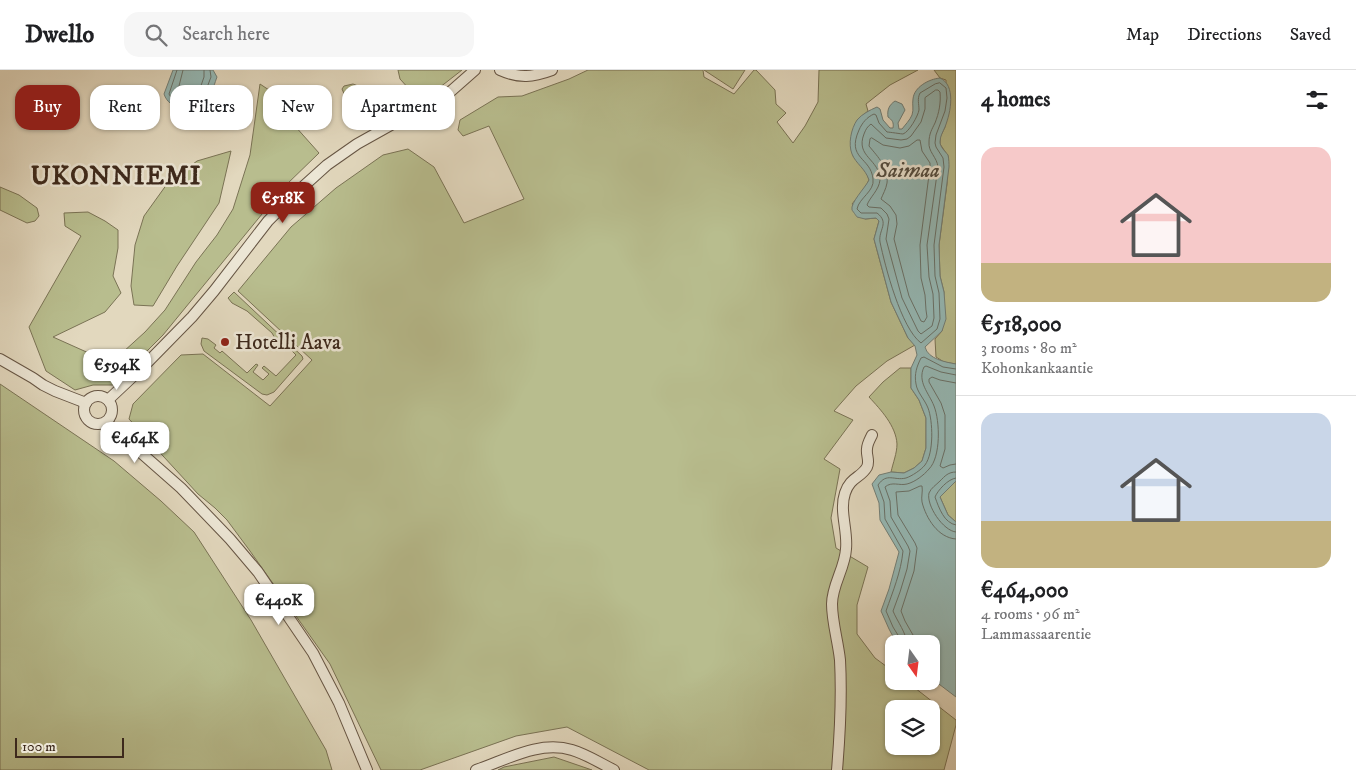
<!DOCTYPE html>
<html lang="en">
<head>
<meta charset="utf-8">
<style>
	:root { --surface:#fff; --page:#f6f6f6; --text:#202124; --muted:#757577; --line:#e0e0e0; --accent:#8f2418 }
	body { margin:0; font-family:"IM FELL DW Pica",serif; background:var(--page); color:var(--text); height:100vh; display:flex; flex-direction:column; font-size:19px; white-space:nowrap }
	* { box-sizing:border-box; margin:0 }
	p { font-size:16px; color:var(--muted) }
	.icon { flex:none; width:28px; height:28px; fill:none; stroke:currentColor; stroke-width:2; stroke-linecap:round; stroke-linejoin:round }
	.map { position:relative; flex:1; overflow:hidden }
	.sheet { display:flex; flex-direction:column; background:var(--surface); width:400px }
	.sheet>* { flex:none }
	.banner { position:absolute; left:15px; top:15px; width:475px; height:45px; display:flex; gap:10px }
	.needle { width:32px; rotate:166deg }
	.tools { position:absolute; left:885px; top:565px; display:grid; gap:10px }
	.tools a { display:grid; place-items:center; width:55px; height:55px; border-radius:10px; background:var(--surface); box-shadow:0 1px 4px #0004; font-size:25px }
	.scale { position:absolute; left:15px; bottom:12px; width:109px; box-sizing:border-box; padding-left:5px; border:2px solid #3d291c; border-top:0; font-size:14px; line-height:18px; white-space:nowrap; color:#3d291c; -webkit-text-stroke:4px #ece6d5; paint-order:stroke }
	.price { position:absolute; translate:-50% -42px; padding:0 11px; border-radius:10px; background:#fff; color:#222; font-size:16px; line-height:32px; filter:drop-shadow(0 1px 2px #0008) }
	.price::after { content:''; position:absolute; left:50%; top:30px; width:15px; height:11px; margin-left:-8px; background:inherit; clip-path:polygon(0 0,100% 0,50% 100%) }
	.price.active { background:var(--accent); color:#fff }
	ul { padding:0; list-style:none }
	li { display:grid; align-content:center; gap:10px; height:265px; padding:0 25px }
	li+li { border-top:1px solid var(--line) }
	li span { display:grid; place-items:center; height:155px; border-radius:15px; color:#555 }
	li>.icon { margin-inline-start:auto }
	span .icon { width:90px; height:90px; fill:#fffc; stroke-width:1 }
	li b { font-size:21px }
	h2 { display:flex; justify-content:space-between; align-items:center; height:60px; padding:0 25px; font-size:21px }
	.pill { padding:0 18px; border-radius:15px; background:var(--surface); box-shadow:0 1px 4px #0004; font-size:18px; line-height:45px }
	.pill.active { background:var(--accent); color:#fff }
	header { display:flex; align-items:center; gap:30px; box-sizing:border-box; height:70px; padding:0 25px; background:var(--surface); border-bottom:1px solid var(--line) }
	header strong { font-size:24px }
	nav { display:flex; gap:28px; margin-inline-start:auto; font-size:18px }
	.search { width:350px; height:45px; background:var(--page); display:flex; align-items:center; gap:12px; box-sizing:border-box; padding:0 18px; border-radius:15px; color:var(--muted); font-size:19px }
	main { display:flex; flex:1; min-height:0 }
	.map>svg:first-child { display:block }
	.green { fill:#b8bd8e; stroke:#7a7355; fill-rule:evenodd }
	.water { fill:#95b9b6; stroke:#727f78 }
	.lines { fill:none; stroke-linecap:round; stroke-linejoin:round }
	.shore { stroke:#697169; stroke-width:1 }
	.minor-casing { stroke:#654; stroke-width:12 }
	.minor { stroke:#ece6d5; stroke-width:10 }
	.poi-dot { fill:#8f2418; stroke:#ece6d5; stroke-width:2 }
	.labels { text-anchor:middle; stroke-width:5; stroke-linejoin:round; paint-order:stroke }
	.poi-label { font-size:21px; fill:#3d291c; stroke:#ece6d5; text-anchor:start }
	.water-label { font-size:22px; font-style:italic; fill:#534d42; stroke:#ece6d5 }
	.district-label { font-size:26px; font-weight:bold; letter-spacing:1px; fill:#3d291c; stroke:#ece6d5 }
</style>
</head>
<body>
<header>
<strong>Dwello</strong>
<div class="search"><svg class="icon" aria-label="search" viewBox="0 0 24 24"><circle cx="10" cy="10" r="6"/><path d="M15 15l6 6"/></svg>Search here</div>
<nav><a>Map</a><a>Directions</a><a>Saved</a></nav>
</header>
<main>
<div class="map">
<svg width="956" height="700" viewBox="0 0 956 700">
	<rect width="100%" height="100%" fill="#e2d8be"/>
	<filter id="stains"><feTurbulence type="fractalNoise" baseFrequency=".004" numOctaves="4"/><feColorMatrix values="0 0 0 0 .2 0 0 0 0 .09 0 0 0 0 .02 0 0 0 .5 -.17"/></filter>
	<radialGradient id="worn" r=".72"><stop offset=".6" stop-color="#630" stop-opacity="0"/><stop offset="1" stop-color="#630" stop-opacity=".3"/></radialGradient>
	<g class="green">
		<polygon points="398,0 462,0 421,32 400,9"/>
		<path d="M 588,0 L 703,0 L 704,7 L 734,24 L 754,0 L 756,0 L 775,20 L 776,34 L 786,43 L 777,52 L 793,73 L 805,56 L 818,32 L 819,0 L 918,0 L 890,15 L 866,34 L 868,41 L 858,50 L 853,86 L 867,103 L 869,110 L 865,118 L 852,134 L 865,149 L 876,148 L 879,151 L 874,169 L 891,232 L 908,268 L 915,275 L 887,291 L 856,316 L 834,341 L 853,350 L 824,389 L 840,399 L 831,448 L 836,478 L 868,497 L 857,535 L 857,564 L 875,588 L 894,602 L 894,611 L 906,611 L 956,650 L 956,655 L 944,700 L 649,700 L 567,657 L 516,666 L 420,700 L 381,700 L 330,594 L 250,481 L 227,450 L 215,438 L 198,424 L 129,349 L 133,334 L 181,285 L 203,284 L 270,336 L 312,290 L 238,221 L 291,157 L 336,118 L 383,85 L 408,79 L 434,97 L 464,153 L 524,129 L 489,56 L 463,66 L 458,60 L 460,50 L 498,27 L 522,26 L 569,9 ZM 894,639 L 931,639 L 931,676 L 894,676 Z"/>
		<polygon points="704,0 745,0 733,19"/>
		<polygon points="934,0 956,0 956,294 944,292 936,287 935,269 942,261 944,222 940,206 939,175 947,114 948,86 940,74 940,67 945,57 946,10 940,8"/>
		<polygon points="260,14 275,24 286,46 319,83 285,116 163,265 113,315 93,315 75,320 46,301 29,257 81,166 65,156 64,143 88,142 105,151 118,160 118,178 113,206 121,223 105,242 53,267 111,293 145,262 165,240 196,192 217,165 233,139 250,85"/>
		<polygon points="353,14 358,16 361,22 346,28 342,19 344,16"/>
		<polygon points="231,81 219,133 177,196 153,236 134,235 131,216 135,175 144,146 167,114 197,91"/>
		<polygon points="0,117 19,125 37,138 39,146 35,151 27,153 0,140"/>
		<polygon points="234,222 302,286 303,289 274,322 267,325 262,324 204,281 201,274 202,268 208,269 216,275 214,278 220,283 222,281 247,303 256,294 258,295 253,302 263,310 269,304 262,298 264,296 276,306 296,285 280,269 276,270 272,263 247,241 232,233 228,228"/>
		<path d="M 900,298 L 911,298 L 911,318 L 919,330 L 926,348 L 926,378 L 922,391 L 914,398 L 904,403 L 891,402 C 893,393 897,383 897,374 C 896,356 881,340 869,327 L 883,312 Z"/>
		<polygon points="0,314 114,391 161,431 194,462 251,550 326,680 332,700 0,700"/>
		<polygon points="956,411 956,452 948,445 940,427"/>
		<polygon points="554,687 592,700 498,700 504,697"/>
	</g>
	<g class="water">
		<path d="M 173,0 L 213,0 L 217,7 C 213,17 207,45 192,43 C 188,43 184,40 181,39 C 173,35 167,33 164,24 Z"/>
		<path d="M 940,8 C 956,15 951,42 945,57 C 943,62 940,66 940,72 C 940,77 945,81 948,85 C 949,89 949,94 949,97 L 939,175 L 940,206 L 944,222 L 946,249 L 942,261 L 925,277 C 928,289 945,292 956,294 L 956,411 L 940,427 L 948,445 L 956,452 L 956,627 L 931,608 L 931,574 L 897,574 L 889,559 L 881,541 L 889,519 L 899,482 L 880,450 L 879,433 L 872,414 L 879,405 L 891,402 L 904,403 L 914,398 L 922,391 L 926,378 L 926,348 L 919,330 L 911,318 L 911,298 L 917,285 L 915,276 L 908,268 L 891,232 L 874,169 L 879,151 L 876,148 L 865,149 L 857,147 C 857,147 852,140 852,140 C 850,133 865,118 869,110 C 865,98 856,94 852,84 C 848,74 851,59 857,50 C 862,44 870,40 877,37 L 880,39 L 883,50 L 890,58 L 893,58 C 894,52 892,50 888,47 C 887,40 889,35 895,31 L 902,34 L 905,40 L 898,53 L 899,59 L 902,59 C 905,55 910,50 912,45 C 914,39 912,35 913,29 C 914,17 929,9 940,8 Z"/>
	</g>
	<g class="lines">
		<g class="shore">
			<path d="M 177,0 L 169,24 C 172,32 185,35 193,38 L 196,38 L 201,33 L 211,7 L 210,0"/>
			<polyline points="183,0 177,24 193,32 196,30 204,7 204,0"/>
			<path d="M 940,13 L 946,18 L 947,28 L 945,41 L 936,65 L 935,73 L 936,77 L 943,88 L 944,97 L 934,175 L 935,206 L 939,223 L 940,249 L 937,259 L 921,273 C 901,258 885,196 880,172 C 878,160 890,153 877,143 L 861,143 L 857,139 C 859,128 875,121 873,109 C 871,87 846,89 859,60 C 862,53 867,47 874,44 L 876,45 L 879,53 L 887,62 C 889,62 902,64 903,64 C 909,62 918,46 919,40 C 919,34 917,29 920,23 L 935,14 Z"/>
			<path d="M 936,20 L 938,20 L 940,22 C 941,33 939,43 935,53 C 932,59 929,64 929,72 C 928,82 937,87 938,97 L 927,175 L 929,207 L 933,224 L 934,248 L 932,256 L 921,264 L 918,261 L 902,228 L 886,169 L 889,149 L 887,144 L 881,138 L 869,137 L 867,135 C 870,127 879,120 880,110 C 880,89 855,87 864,64 C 866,59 867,57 871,54 L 886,68 L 901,70 L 907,69 L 911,66 L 921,52 L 925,39 L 925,28 Z"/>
			<path d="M 872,68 L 883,75 L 900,78 L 909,76 L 917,70 L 920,70 L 922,81 L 930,93 L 930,97 L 920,175 L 921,208 L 925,225 L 926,240 L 927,247 L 924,252 L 921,251 L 909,226 L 894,169 L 897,154 L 896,145 L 890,136 L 881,129 C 883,124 886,119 887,113 C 889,98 878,87 869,76 L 870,69 Z"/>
			<polyline points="956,313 940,310 932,307 929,309 929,312 941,333 945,345 945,379 940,396 943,398 950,395 956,394"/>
			<path d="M 956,402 C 948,402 945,406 940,411 C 936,415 931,418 929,423 C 926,435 943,461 956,462"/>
			<path d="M 956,408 C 948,409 938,420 935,427 C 939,438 944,453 956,455"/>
			<path d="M 901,574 L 901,570 L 893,557 L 886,541 C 893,521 901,502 903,481 L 885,449 L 884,432 L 878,415 C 887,402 894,411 906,408 C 912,406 921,400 925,395 C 934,383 933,351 928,338 C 925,330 917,322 916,314 C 914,304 917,296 921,288 L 924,287 L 943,297 L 956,299"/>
			<path d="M 907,574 C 907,564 897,551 893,541 L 900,522 L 907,499 L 910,481 L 908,476 L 891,447 L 890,431 L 885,417 C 892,411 899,416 907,414 C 915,412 924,405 929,399 C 941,387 940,351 934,336 C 929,323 917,312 924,297 L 926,296 L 941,302 L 956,305"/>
			<path d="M 915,574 L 913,565 L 905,551 L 901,541 L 914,501 L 917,478 L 915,473 L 898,445 L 896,422 L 909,421 L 920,416 L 922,416 C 923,421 921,427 922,432 C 926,448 938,468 956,469"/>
		</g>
		<g class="minor-casing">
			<g id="minor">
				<path d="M 500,0 C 520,9 533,7 552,0"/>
				<polyline points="0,289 33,308 43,315 55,321 86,333"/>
				<circle cx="98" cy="340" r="14"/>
				<polyline points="108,330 143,297 192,247 214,221 268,151 296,123 327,95 357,74 450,22 475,0"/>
				<polyline points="106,352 181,418 230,469 258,502 313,583 339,633 367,700"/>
				<path d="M 476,700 C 506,690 539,670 572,680 C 586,684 600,693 614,700"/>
				<path d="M 837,700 C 840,664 842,627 840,590 C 838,571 832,552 832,534 C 832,515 845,498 846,479 C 848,460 839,441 845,423 C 850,407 861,408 867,397 C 870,391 866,385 867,379 C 867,374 870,369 872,365"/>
			</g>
		</g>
		<use href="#minor" class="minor"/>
	</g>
	<circle class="poi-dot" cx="225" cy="272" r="5"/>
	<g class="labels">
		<g class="poi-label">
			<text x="235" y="279">Hotelli Aava</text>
		</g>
		<g class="water-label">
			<text x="908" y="107">Saimaa</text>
		</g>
		<g class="district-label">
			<text x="116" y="114">UKONNIEMI</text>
		</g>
	</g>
	<rect width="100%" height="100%" filter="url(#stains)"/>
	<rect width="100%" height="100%" fill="url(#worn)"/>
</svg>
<div class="tools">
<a><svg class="needle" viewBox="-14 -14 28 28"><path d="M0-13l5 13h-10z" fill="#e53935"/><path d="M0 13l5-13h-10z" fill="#757577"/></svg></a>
<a><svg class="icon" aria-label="layers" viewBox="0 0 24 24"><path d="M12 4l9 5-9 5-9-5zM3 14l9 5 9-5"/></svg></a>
</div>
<div class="scale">100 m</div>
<b class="price active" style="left:283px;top:154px">€518K</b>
<b class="price" style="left:117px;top:321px">€594K</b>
<b class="price" style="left:135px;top:394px">€464K</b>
<b class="price" style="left:279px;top:556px">€440K</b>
<div class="banner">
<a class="pill active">Buy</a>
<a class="pill">Rent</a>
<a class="pill">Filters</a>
<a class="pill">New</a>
<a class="pill">Apartment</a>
</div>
</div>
<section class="sheet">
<h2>4 homes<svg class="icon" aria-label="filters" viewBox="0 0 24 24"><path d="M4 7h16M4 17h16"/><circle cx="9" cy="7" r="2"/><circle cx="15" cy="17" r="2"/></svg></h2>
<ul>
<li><span style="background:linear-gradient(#f6c9c9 75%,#c2b280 0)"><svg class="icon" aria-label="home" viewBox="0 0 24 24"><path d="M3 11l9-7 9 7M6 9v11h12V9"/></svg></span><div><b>€518,000</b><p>3 rooms · 80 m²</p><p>Kohonkankaantie</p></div></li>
<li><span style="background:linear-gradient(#c9d6e8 70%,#c2b280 0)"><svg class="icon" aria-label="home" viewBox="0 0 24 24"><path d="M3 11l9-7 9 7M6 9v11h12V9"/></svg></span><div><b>€464,000</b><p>4 rooms · 96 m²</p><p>Lammassaarentie</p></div></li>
</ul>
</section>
</main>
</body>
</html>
